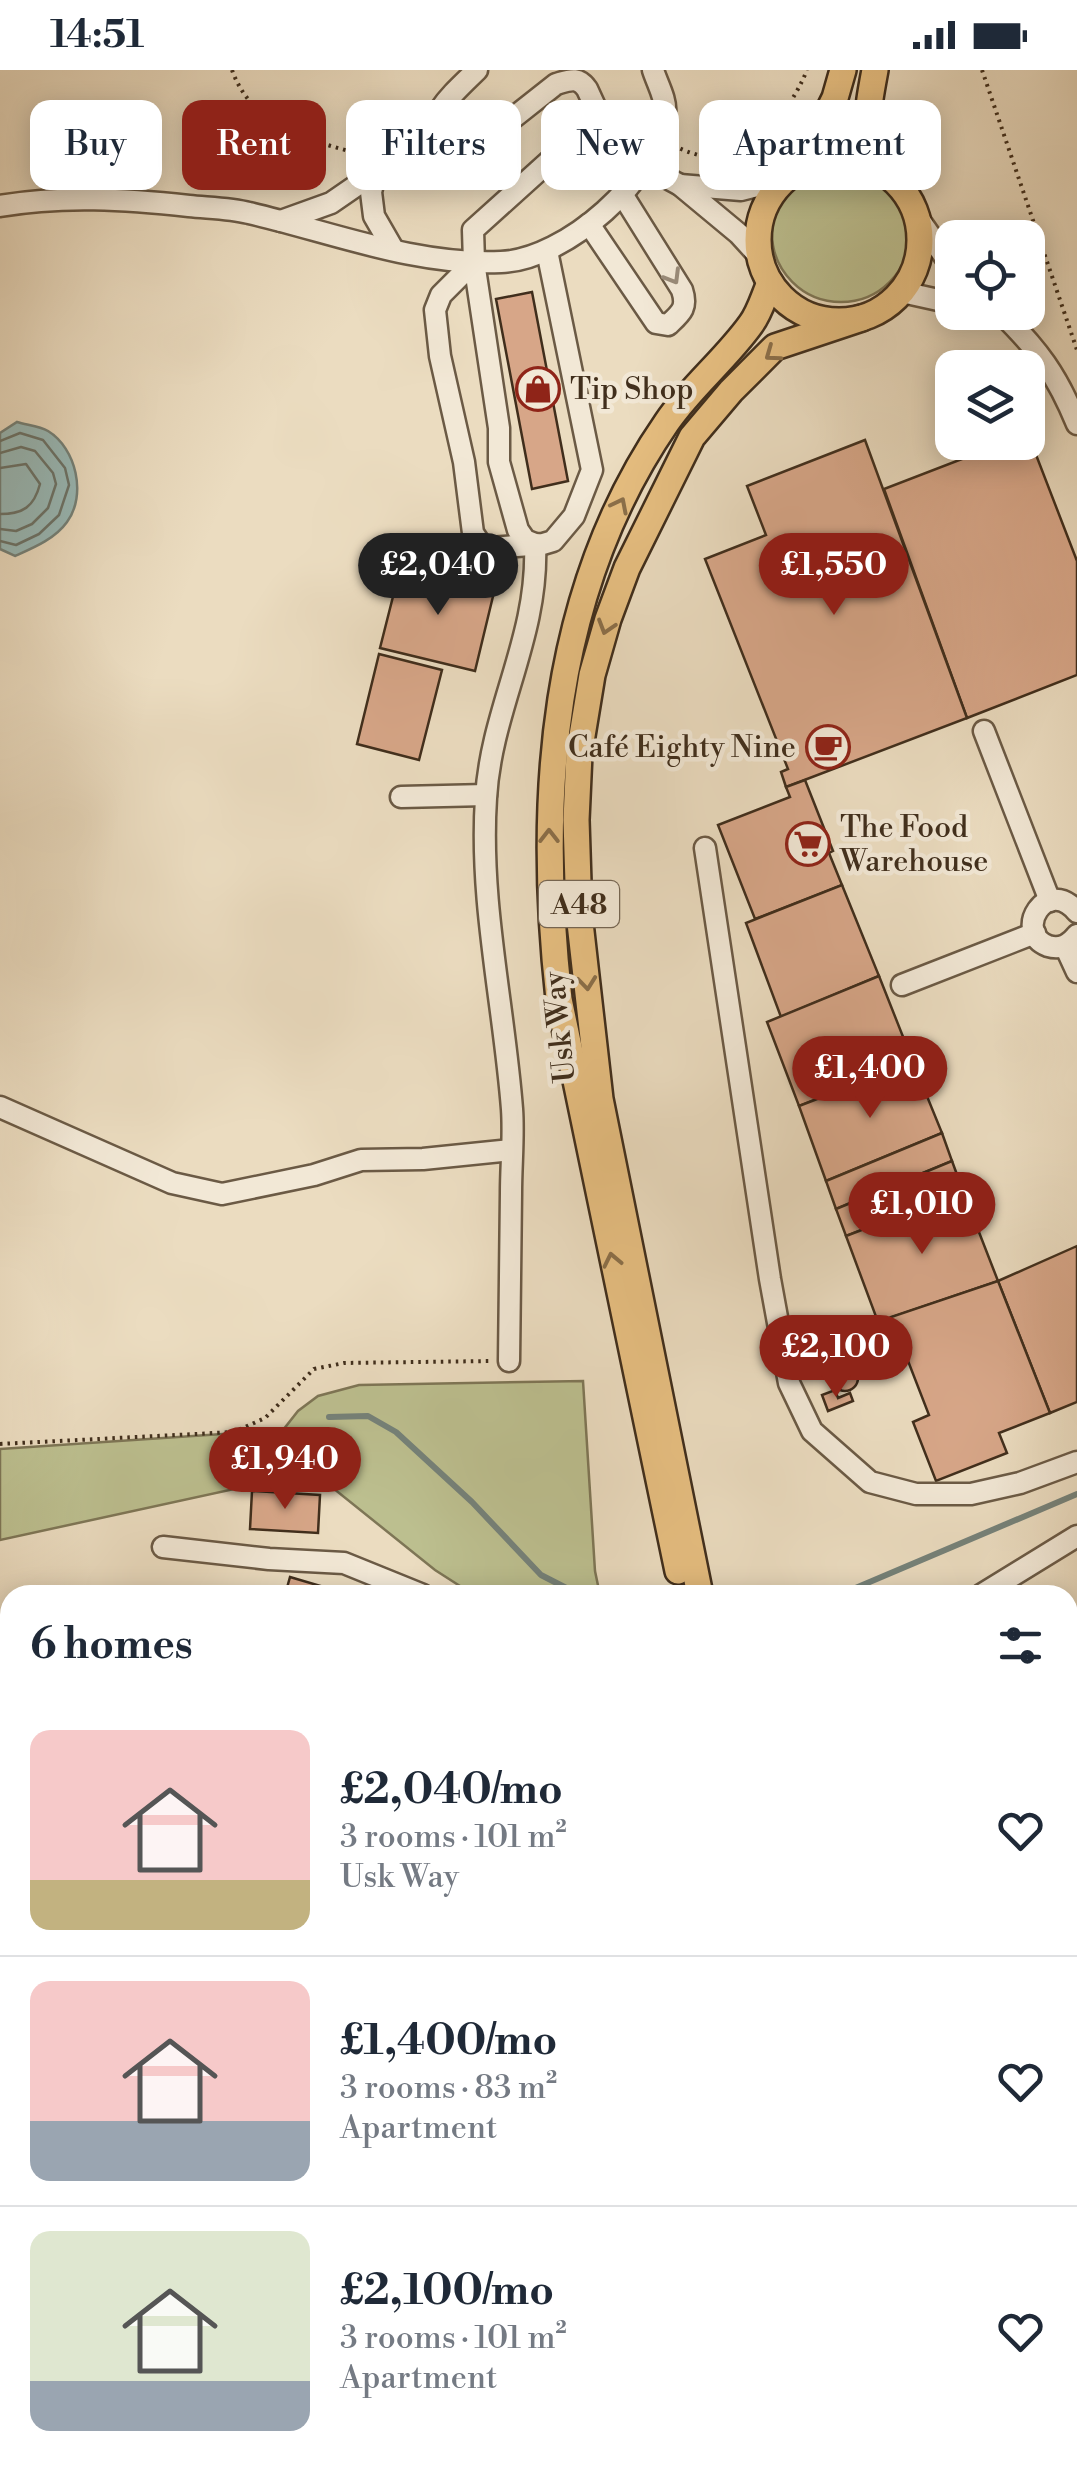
<!DOCTYPE html>
<html lang="en">
<head>
<meta charset="utf-8">
<style>
	:root { --surface:#fff; --page:#f2f2f3; --text:#1f2937; --muted:#747a83; --line:#e0e1e3; --accent:#8f2418 }
	body { margin:0; font-family:"Libre Bodoni",serif; background:var(--page); color:var(--text); height:100vh; display:flex; flex-direction:column; font-size:38px; white-space:nowrap }
	* { box-sizing:border-box; margin:0 }
	p { font-size:32px; color:var(--muted) }
	.icon { flex:none; width:55px; height:55px; fill:none; stroke:currentColor; stroke-width:2; stroke-linecap:round; stroke-linejoin:round }
	.map { position:relative; flex:1; overflow:hidden }
	.drawer { position:absolute; left:0px; top:1515px; width:1078px; height:892px; display:flex; flex-direction:column; background:var(--surface); border-radius:30px 30px 0 0; box-shadow:0 5px 25px #0003 }
	.drawer>* { flex:none }
	.hud { position:absolute; left:30px; top:30px; width:1018px; height:90px; display:flex; gap:20px }
	.fabs { position:absolute; left:935px; top:150px; display:grid; gap:20px }
	.fabs a { display:grid; place-items:center; width:110px; height:110px; border-radius:20px; background:var(--surface); box-shadow:0 5px 25px #0003; font-size:50px }
	.price { position:absolute; translate:-50% -85px; padding:0 22px; border-radius:35px; background:var(--accent); color:#fff; font-size:32px; line-height:65px; filter:drop-shadow(0 2px 5px #0008) }
	.price::after { content:''; position:absolute; left:50%; top:60px; width:30px; height:22px; margin-left:-15px; background:inherit; clip-path:polygon(0 0,100% 0,50% 100%) }
	.price.current { background:#222; color:#fff }
	ul { padding:0; list-style:none }
	li { display:flex; align-items:center; gap:30px; height:250px; padding:0 30px }
	li+li { border-top:2px solid var(--line) }
	li span { display:grid; place-items:center; flex:none; width:280px; height:200px; border-radius:20px; color:#555 }
	li>.icon { margin-inline-start:auto }
	span .icon { width:120px; height:120px; fill:#fffc; stroke-width:1 }
	li b { font-size:42px }
	h2 { display:flex; justify-content:space-between; align-items:center; height:120px; padding:0 30px; font-size:42px }
	.chip { padding:0 35px; border-radius:20px; background:var(--surface); box-shadow:0 5px 25px #0003; font-size:35px; line-height:90px }
	.chip.current { background:var(--accent); color:#fff }
	.status { display:flex; justify-content:space-between; align-items:center; height:70px; padding:0 50px; background:var(--surface); direction:ltr }
	.status svg { height:28px; fill:currentColor }
	.map>svg:first-child { display:block }
	.green { fill:#bcbf8f; stroke:#7e7656; stroke-width:2.5 }
	.water { fill:#99bab8; stroke:#75827a; stroke-width:2.5 }
	.lines { fill:none; stroke-linecap:round; stroke-linejoin:round }
	.shore { stroke:#6c746a; stroke-width:2.5 }
	.stream { stroke:#75827a; stroke-width:6 }
	.building { fill:#d7a688; stroke:#402e1c; stroke-width:2.5 }
	.minor-casing { stroke:#6b5a45; stroke-width:25 }
	.major-casing { stroke:#402e1c; stroke-width:30 }
	.path { stroke:#402e1c; stroke-width:4; stroke-dasharray:2.5 5; stroke-linecap:butt }
	.minor { stroke:#f2e8d6; stroke-width:20 }
	.major { stroke:#e6be80; stroke-width:25 }
	.rail-casing { stroke:#402e1c; stroke-width:10 }
	.rail { stroke:#f2e8d6; stroke-width:6; stroke-dasharray:19; stroke-linecap:butt }
	.oneway { stroke:#998b79 }
	.oneway2 { stroke:#8b6f49 }
	.labels { text-anchor:middle; stroke-width:9; stroke-linejoin:round; paint-order:stroke }
	.shield { fill:#f2e8d6; stroke:#756654; stroke-width:2.5 }
	.shield-label { font-size:28px; font-weight:bold; fill:#402e1c }
	.poi-label { font-size:30px; fill:#402e1c; stroke:#f2e8d6; text-anchor:start }
	.street-label { font-size:30px; fill:#402e1c; stroke:#f2e8d6 }
</style>
</head>
<body>
<div class="status"><b>14:51</b><svg viewBox="0 0 49 12"><path d="M0 12V9h3v3zM5 12V6h3v6zM10 12V3h3v9zM15 12V0h3v12zM26 1h20v11H26zM47 4h2v5h-2z"/></svg></div>
<div class="map">
<svg width="1077" height="2407" viewBox="0 0 1077 2407">
	<rect width="100%" height="100%" fill="#ebdcc0"/>
	<filter id="stains"><feTurbulence type="fractalNoise" baseFrequency=".002" numOctaves="4"/><feColorMatrix values="0 0 0 0 .2 0 0 0 0 .09 0 0 0 0 .02 0 0 0 .5 -.17"/></filter>
	<radialGradient id="worn" r=".72"><stop offset=".6" stop-color="#630" stop-opacity="0"/><stop offset="1" stop-color="#630" stop-opacity=".3"/></radialGradient>
	<g class="green">
		<circle cx="841" cy="163" r="69"/>
		<polygon points="583,1311 595,1501 600,1525 474,1525 435,1500 318,1406 257,1414 0,1470 0,1379 283,1360 298,1341 318,1326 359,1315"/>
	</g>
	<g class="water">
		<path d="M 17,352 C 26,355 39,356 48,361 C 76,378 87,425 67,452 C 55,469 33,478 15,486 L 0,479 L 0,363 Z"/>
		<polygon points="271,2398 468,2398 472,2407 246,2407"/>
	</g>
	<g class="lines">
		<g class="shore">
			<polyline points="0,371 20,363 43,370 65,398 69,415 59,445 39,464 16,475 0,471"/>
			<polyline points="0,383 21,377 35,381 53,403 56,414 48,438 32,454 16,461 0,459"/>
			<path d="M 0,398 L 26,394 L 40,414 C 34,437 23,444 0,444"/>
		</g>
		<g class="stream">
			<polyline points="329,1347 368,1346 396,1362 472,1432 541,1505 580,1525"/>
			<polyline points="839,1525 1077,1424"/>
		</g>
	</g>
	<g class="building">
		<polygon points="532,222 568,411 532,419 496,229"/>
		<polygon points="1028,364 1077,491 1077,605 967,648 884,419 1006,372 1028,372"/>
		<polygon points="865,370 967,648 786,717 781,702 788,699 705,489 766,465 747,416"/>
		<polygon points="401,495 495,518 475,601 380,578"/>
		<polygon points="379,584 442,600 419,690 357,674"/>
		<polygon points="805,710 833,781 829,783 842,815 755,849 718,755 790,727 786,717"/>
		<polygon points="842,815 879,906 781,947 746,853"/>
		<polygon points="879,906 913,992 799,1036 767,952"/>
		<polygon points="913,992 942,1063 826,1111 799,1036"/>
		<polygon points="942,1063 952,1091 836,1139 826,1111"/>
		<polygon points="952,1091 963,1121 846,1166 836,1139"/>
		<polygon points="963,1121 998,1211 878,1252 846,1166"/>
		<polygon points="1077,1176 1077,1332 1050,1343 998,1211"/>
		<polygon points="998,1211 1050,1343 999,1363 1007,1383 936,1411 913,1352 929,1345 891,1247"/>
		<circle cx="845" cy="1308" r="13"/>
		<polygon points="835,1320 838,1328 850,1323 853,1331 828,1341 822,1325"/>
		<polygon points="252,1421 320,1425 318,1463 250,1459"/>
		<polygon points="290,1507 341,1522 340,1525 285,1525"/>
		<polygon points="10,1787 10,1909 6,1910 1,1895 6,1894 0,1873 0,1790"/>
		<polygon points="10,2079 10,2120 0,2124 0,2083"/>
		<polygon points="1077,2219 1077,2309 1068,2304 1068,2237"/>
		<polygon points="171,2398 205,2398 207,2402 194,2407 175,2407"/>
		<polygon points="993,2398 1057,2398 1054,2407 989,2407"/>
	</g>
	<g class="lines">
		<g class="minor-casing">
			<g id="minor">
				<path d="M 424,83 C 434,39 445,31 477,0"/>
				<polyline points="680,115 741,120 784,109"/>
				<path d="M 0,136 C 62,125 126,129 189,136 C 208,138 230,138 249,143 C 331,162 416,196 501,192 C 565,190 659,108 665,43 C 667,30 657,13 653,0"/>
				<polyline points="918,148 952,197"/>
				<polyline points="281,151 331,133 376,102"/>
				<path d="M 589,154 L 656,253 L 668,255 C 681,243 688,238 682,220 L 622,124"/>
				<path d="M 393,179 L 374,146 L 371,122 L 376,102 L 402,83 L 459,85 L 475,78 L 556,14 C 570,10 578,6 587,19 L 615,80 L 680,115 L 739,164 L 759,186"/>
				<polyline points="474,192 441,225 435,240 440,286 464,392 473,463 481,475 490,478 543,474 553,471 574,446 592,400 547,181"/>
				<polyline points="902,222 952,233"/>
				<path d="M 1000,242 C 1038,279 1057,305 1077,354"/>
				<polyline points="984,661 1050,831"/>
				<polyline points="401,727 486,725"/>
				<polyline points="705,778 770,1209 789,1313 812,1361 870,1412 916,1424 971,1424 1020,1413 1077,1392"/>
				<path d="M 1077,842 C 1047,805 1012,862 1048,876 C 1061,880 1070,874 1077,865"/>
				<polyline points="1065,876 1077,902"/>
				<polyline points="902,915 1035,863"/>
				<polyline points="0,1037 172,1113 222,1124 314,1105 361,1090 423,1089 511,1080"/>
				<path d="M 509,1291 C 510,1235 510,1179 511,1123 C 511,1095 514,1066 512,1039 C 504,935 479,832 486,728 C 491,639 539,567 535,474 L 525,470 L 518,460 L 499,392 L 499,358 L 474,192 L 473,160 L 555,86 L 565,63"/>
				<polyline points="163,1477 269,1489 344,1493 423,1525"/>
				<polyline points="981,1525 1077,1466"/>
				<polyline points="0,1757 10,1754"/>
				<polyline points="0,2021 10,2017"/>
				<polyline points="0,2149 10,2145"/>
				<polyline points="1068,2155 1077,2145"/>
				<polyline points="0,2164 10,2192"/>
				<polyline points="1068,2323 1077,2328"/>
				<polyline points="501,2398 505,2407"/>
				<polyline points="95,2407 120,2398"/>
			</g>
		</g>
		<g class="major-casing">
			<g id="major">
				<path d="M 875,0 C 866,48 864,58 886,103"/>
				<circle cx="839" cy="170" r="81"/>
				<polyline points="799,101 835,28 843,0"/>
				<path d="M 678,1501 L 559,929 C 537,731 550,521 667,352 C 691,317 726,289 751,254 C 760,242 764,226 770,213"/>
				<polyline points="700,1525 600,1029 579,844 576,750 579,684 592,605 608,549 627,498 692,367 731,321 775,277 862,248"/>
				<polyline points="855,2398 857,2407"/>
				<polyline points="875,2398 877,2407"/>
			</g>
		</g>
		<g class="path">
			<path d="M 232,0 C 252,57 311,71 364,85"/>
			<polyline points="982,0 1077,280"/>
			<polyline points="628,63 632,64 642,51"/>
			<path d="M 674,75 C 685,83 719,92 734,89 C 761,84 798,24 807,0"/>
			<polyline points="0,1374 234,1362 265,1348 314,1299 344,1293 491,1291"/>
		</g>
		<use href="#minor" class="minor"/>
		<use href="#major" class="major"/>
		<g class="rail-casing">
			<g id="rail">
				<polyline points="1068,1775 1077,1776"/>
				<polyline points="1068,2020 1077,2014"/>
				<polyline points="0,2066 10,2062"/>
				<polyline points="744,2407 748,2398"/>
			</g>
		</g>
		<use href="#rail" class="rail"/>
	</g>
	<defs><path id="oneway-chevron" d="M-2-3.5L2.5 0L-2 3.5" fill="none" stroke-width="1.6" stroke-linecap="round" stroke-linejoin="round" transform="scale(2.5)"/></defs>
	<use class="oneway" href="#oneway-chevron" transform="translate(673 207) rotate(59)"/>
	<g class="oneway2">
		<use href="#oneway-chevron" transform="translate(772 284) rotate(144)"/>
		<use href="#oneway-chevron" transform="translate(620 435) rotate(-63)"/>
		<use href="#oneway-chevron" transform="translate(606 557) rotate(107)"/>
		<use href="#oneway-chevron" transform="translate(549 766) rotate(-90)"/>
		<use href="#oneway-chevron" transform="translate(587 913) rotate(84)"/>
		<use href="#oneway-chevron" transform="translate(612 1190) rotate(-102)"/>
	</g>
	<defs>
		<g id="shop-ring" transform="scale(2.25)"><circle r="9.5" fill="#f2e8d6" stroke="#8f2418" stroke-width="1.5"/><path d="M-5-2.5h2.3a2.7 3.5 0 0 1 5.4 0H5L5.5 6h-11ZM-1.5-2.5h3a1.5 2.3 0 0 0-3 0Z" fill="#8f2418"/></g>
		<g id="cafe-ring" transform="scale(2.25)"><circle r="9.5" fill="#f2e8d6" stroke="#8f2418" stroke-width="1.5"/><path d="M-5.5-4.5H6V0H3Q3 3.5 0 3.5H-2.5Q-5.5 3.5-5.5 0ZM3-3.2v2h1.7v-2ZM-6 4.5H4V6H-6Z" fill="#8f2418"/></g>
		<g id="supermarket-ring" transform="scale(2.25)"><circle r="9.5" fill="#f2e8d6" stroke="#8f2418" stroke-width="1.5"/><path d="M-6-5.5h2.5l.6 2H6L4.5 2H-2.5L-4.4-4H-6ZM-1.5 3.2a1.3 1.3 0 1 0 .1 0ZM3 3.2a1.3 1.3 0 1 0 .1 0Z" fill="#8f2418"/></g>
	</defs>
	<g fill-rule="evenodd">
		<use href="#shop-ring" x="538" y="319"/>
		<use href="#cafe-ring" x="828" y="677"/>
		<use href="#supermarket-ring" x="808" y="774"/>
	</g>
	<g class="labels">
		<rect class="shield" x="539" y="811" width="80" height="46" rx="8"/>
		<g class="shield-label">
			<text x="579" y="844">A48</text>
		</g>
		<g class="poi-label">
			<text x="570" y="329">Tip Shop</text>
			<text x="796" y="687" text-anchor="end">Café Eighty Nine</text>
			<text x="840" y="767">The Food<tspan x="840" dy="34">Warehouse</tspan></text>
		</g>
		<g class="street-label">
			<text transform="translate(559 957) rotate(-96)" y="10">Usk Way</text>
		</g>
	</g>
	<rect width="100%" height="100%" filter="url(#stains)"/>
	<rect width="100%" height="100%" fill="url(#worn)"/>
</svg>
<div class="fabs">
<a><svg class="icon" aria-label="locate" viewBox="0 0 24 24"><circle cx="12" cy="12" r="6"/><path d="M12 2v4M12 18v4M2 12h4M18 12h4"/></svg></a>
<a><svg class="icon" aria-label="layers" viewBox="0 0 24 24"><path d="M12 4l9 5-9 5-9-5zM3 14l9 5 9-5"/></svg></a>
</div>
<b class="price current" style="left:438px;top:548px">£2,040</b>
<b class="price" style="left:834px;top:548px">£1,550</b>
<b class="price" style="left:870px;top:1051px">£1,400</b>
<b class="price" style="left:922px;top:1187px">£1,010</b>
<b class="price" style="left:836px;top:1330px">£2,100</b>
<b class="price" style="left:285px;top:1442px">£1,940</b>
<div class="hud">
<a class="chip">Buy</a>
<a class="chip current">Rent</a>
<a class="chip">Filters</a>
<a class="chip">New</a>
<a class="chip">Apartment</a>
</div>
<section class="drawer">
<h2>6 homes<svg class="icon" aria-label="filters" viewBox="0 0 24 24"><path d="M4 7h16M4 17h16"/><circle cx="9" cy="7" r="2"/><circle cx="15" cy="17" r="2"/></svg></h2>
<ul>
<li><span style="background:linear-gradient(#f6c9c9 75%,#c2b280 0)"><svg class="icon" aria-label="home" viewBox="0 0 24 24"><path d="M3 11l9-7 9 7M6 9v11h12V9"/></svg></span><div><b>£2,040/mo</b><p>3 rooms · 101 m²</p><p>Usk Way</p></div><svg class="icon" aria-label="heart" viewBox="0 0 24 24"><path d="M12 20l-8-8c-3-5 5-10 8-4 3-6 11-1 8 4z"/></svg></li>
<li><span style="background:linear-gradient(#f6c9c9 70%,#9aa5b1 0)"><svg class="icon" aria-label="home" viewBox="0 0 24 24"><path d="M3 11l9-7 9 7M6 9v11h12V9"/></svg></span><div><b>£1,400/mo</b><p>3 rooms · 83 m²</p><p>Apartment</p></div><svg class="icon" aria-label="heart" viewBox="0 0 24 24"><path d="M12 20l-8-8c-3-5 5-10 8-4 3-6 11-1 8 4z"/></svg></li>
<li><span style="background:linear-gradient(#dfe7d0 75%,#9aa5b1 0)"><svg class="icon" aria-label="home" viewBox="0 0 24 24"><path d="M3 11l9-7 9 7M6 9v11h12V9"/></svg></span><div><b>£2,100/mo</b><p>3 rooms · 101 m²</p><p>Apartment</p></div><svg class="icon" aria-label="heart" viewBox="0 0 24 24"><path d="M12 20l-8-8c-3-5 5-10 8-4 3-6 11-1 8 4z"/></svg></li>
</ul>
</section>
</div>
</body>
</html>
